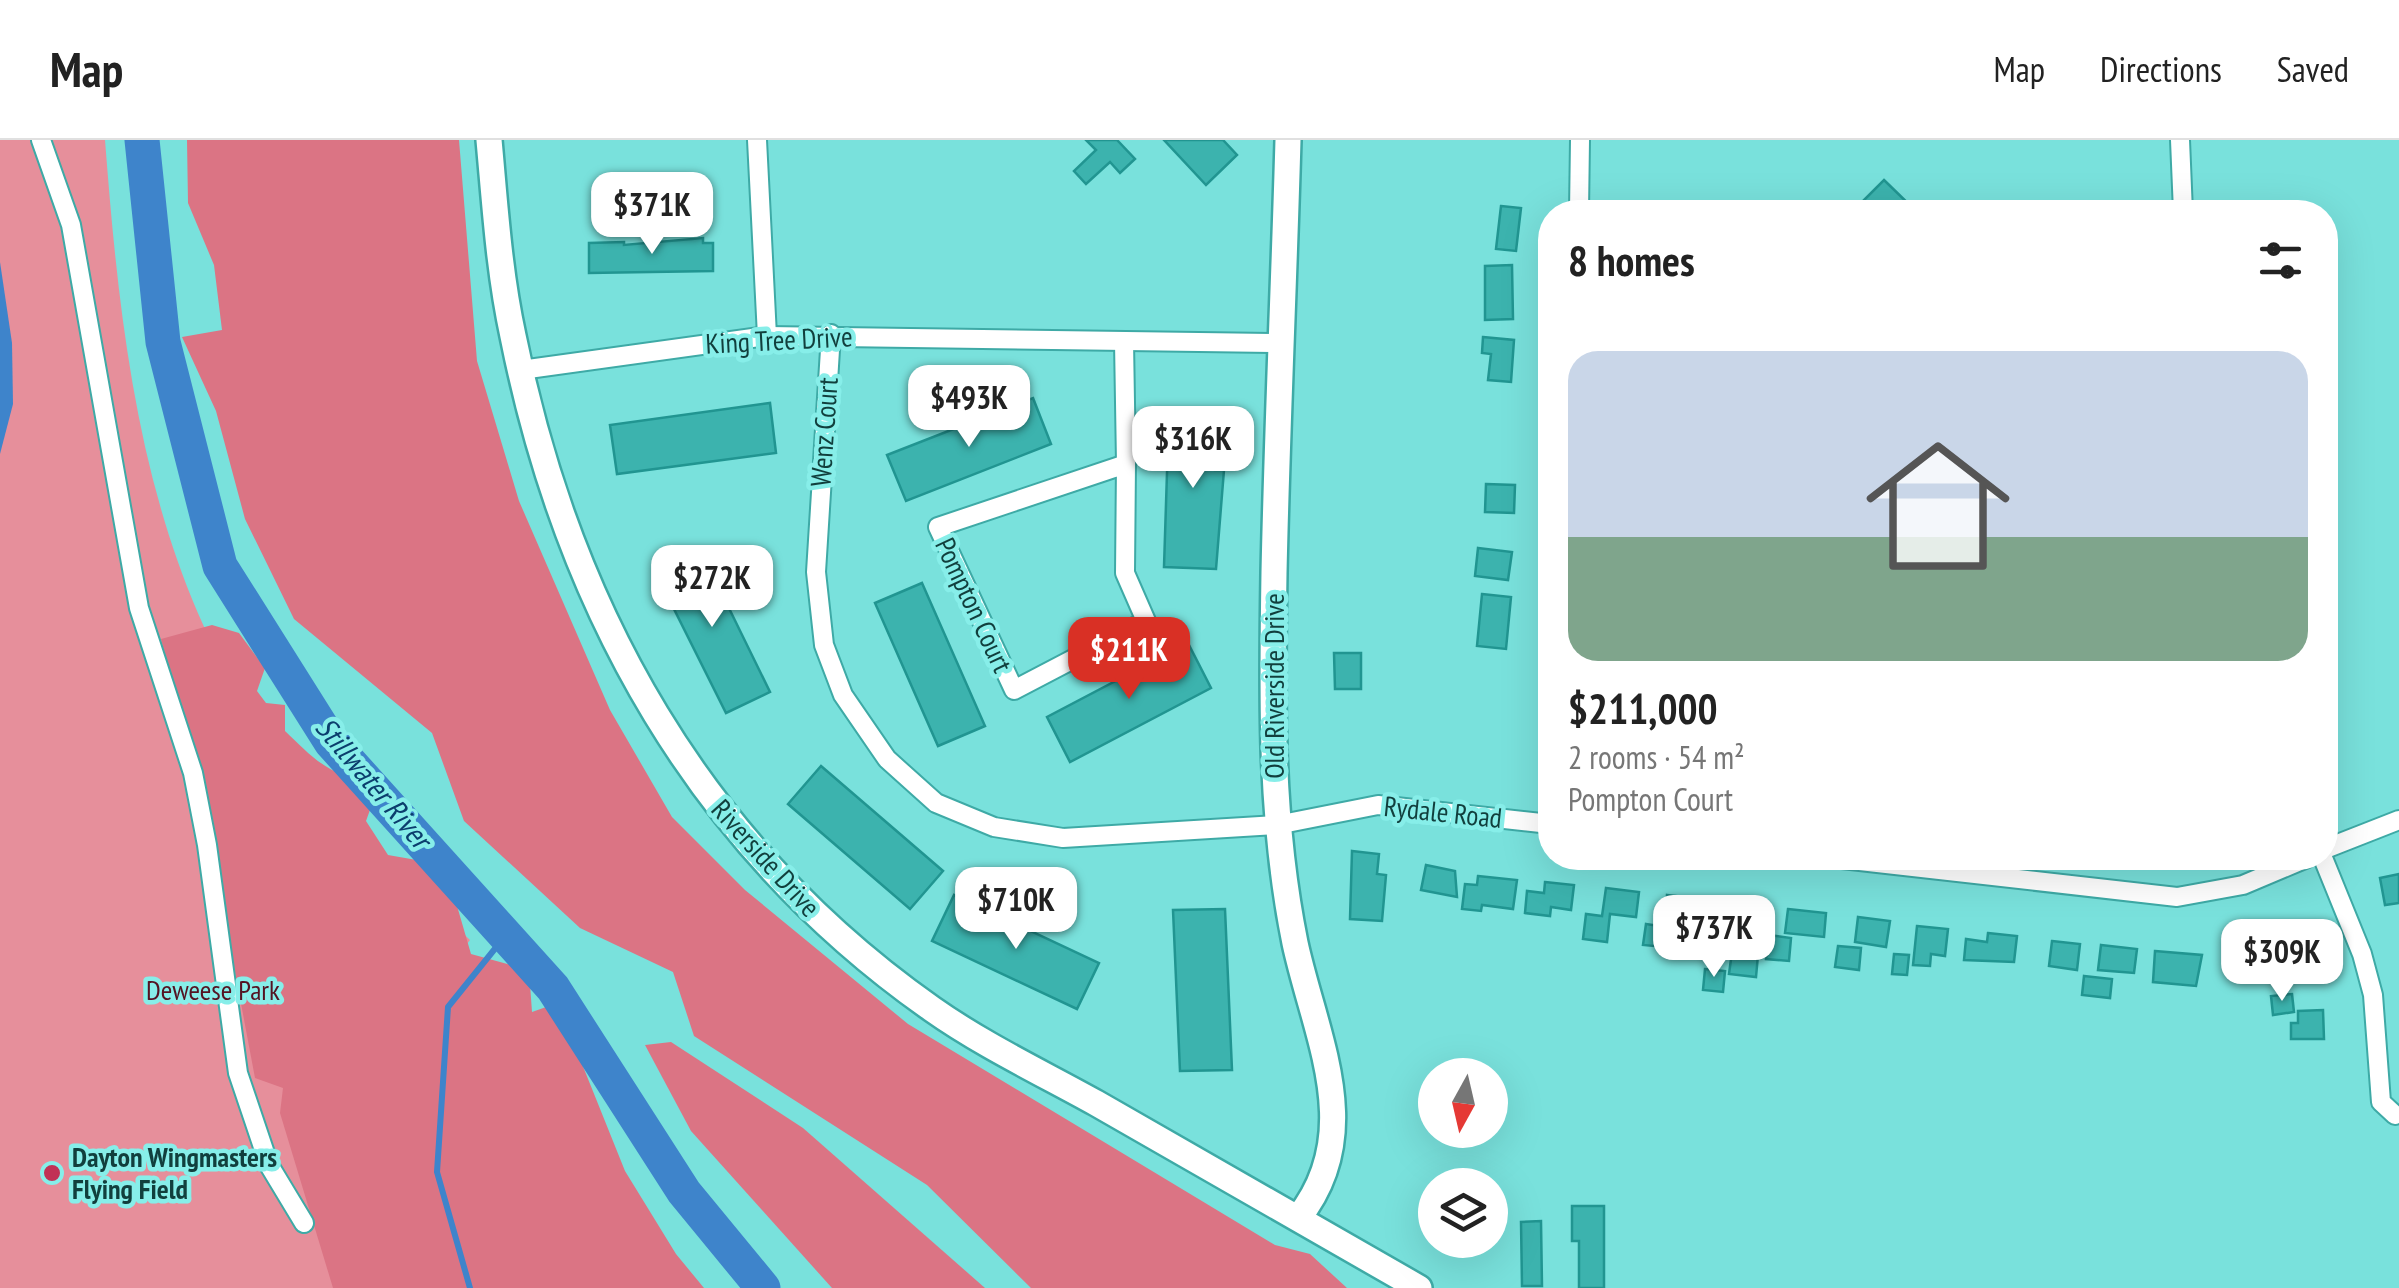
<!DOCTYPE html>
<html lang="en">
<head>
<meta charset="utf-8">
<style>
	:root { --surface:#fff; --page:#f6f6f6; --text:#222; --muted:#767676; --line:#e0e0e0; --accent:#d93025 }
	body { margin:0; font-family:"PT Sans Narrow",sans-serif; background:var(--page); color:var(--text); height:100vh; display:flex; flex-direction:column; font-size:38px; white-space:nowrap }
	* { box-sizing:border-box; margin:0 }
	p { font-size:32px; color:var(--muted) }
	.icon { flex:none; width:55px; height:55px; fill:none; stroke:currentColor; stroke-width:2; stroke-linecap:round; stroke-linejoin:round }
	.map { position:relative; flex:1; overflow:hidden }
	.details { position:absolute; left:1538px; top:60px; width:800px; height:670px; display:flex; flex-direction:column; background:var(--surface); border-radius:40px; box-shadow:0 10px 40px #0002 }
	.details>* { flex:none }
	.needle { width:65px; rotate:188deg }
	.tools { position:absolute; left:1418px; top:918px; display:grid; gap:20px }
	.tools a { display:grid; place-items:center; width:90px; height:90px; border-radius:50%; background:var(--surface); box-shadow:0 10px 40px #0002; font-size:50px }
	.price { position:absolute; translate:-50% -85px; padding:0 22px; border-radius:20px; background:#fff; color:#222; font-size:32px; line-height:65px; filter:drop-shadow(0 2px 5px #0008) }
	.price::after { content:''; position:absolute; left:50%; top:60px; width:30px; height:22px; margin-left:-15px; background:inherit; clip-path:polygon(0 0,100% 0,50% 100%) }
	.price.active { background:var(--accent); color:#fff }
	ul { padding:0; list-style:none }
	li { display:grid; align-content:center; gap:20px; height:530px; padding:0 30px }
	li+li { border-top:2px solid var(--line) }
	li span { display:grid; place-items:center; height:310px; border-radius:30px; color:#555 }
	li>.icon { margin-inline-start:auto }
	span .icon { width:180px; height:180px; fill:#fffc; stroke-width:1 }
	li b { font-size:42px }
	h2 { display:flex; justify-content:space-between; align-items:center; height:120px; padding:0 30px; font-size:42px }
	header { display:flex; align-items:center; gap:60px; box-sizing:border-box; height:140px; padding:0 50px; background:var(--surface); border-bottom:2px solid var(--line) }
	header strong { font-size:48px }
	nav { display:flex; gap:55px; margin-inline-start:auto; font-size:35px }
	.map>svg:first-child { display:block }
	.green { fill:#e68f9b }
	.forest { fill:#db7484 }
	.water { fill:#3e84cb }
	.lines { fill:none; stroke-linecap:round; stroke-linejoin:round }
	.stream { stroke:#3e84cb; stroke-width:6 }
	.river { stroke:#3e84cb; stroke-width:35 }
	.building { fill:#3cb3ae; stroke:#219591; stroke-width:2.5 }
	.street-casing { stroke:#3eaaa6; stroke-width:22 }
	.secondary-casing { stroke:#3eaaa6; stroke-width:30 }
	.street { stroke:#fff; stroke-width:18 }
	.secondary { stroke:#fff; stroke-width:25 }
	.poi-dot { fill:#c13155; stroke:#87eee9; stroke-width:4 }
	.labels { text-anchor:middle; stroke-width:9; stroke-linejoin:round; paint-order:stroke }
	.street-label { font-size:28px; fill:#113f3d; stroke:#87eee9 }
	.park-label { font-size:28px; fill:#541322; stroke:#87eee9 }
	.poi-label { font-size:28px; font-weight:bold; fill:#113f3d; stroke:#87eee9; text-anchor:start }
	.water-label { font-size:30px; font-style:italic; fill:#0b3e6d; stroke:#87eee9 }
</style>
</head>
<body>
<header>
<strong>Map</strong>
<nav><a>Map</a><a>Directions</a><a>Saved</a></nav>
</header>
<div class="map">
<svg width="2399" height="1148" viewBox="0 0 2399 1148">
	<rect width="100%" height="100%" fill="#79e1dc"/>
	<path class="green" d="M 0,0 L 105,0 C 120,195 142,401 249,570 C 262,591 283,609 299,627 C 353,688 412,744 470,800 L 454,820 L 538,1148 L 0,1148 Z"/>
	<g class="forest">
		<polygon points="187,0 459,0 477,221 519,361 610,570 672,677 745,750 908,884 1275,1105 1310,1114 1347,1148 1031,1148 927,1045 694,896 673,832 580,788 464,681 432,593 294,479 245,379 216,271 182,197 222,190 214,125 188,63"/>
		<path d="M 212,485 L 239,493 L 265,528 L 257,551 L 266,563 L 285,565 L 285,591 C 313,618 332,639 373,640 L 375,656 L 366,681 L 388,715 L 428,722 L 455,759 L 471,814 L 529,830 L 532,872 L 566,860 L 589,886 L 578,914 L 625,1031 L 676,1114 L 704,1148 L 333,1148 L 280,973 L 283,948 L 255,938 L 202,656 L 161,499 Z"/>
		<polygon points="671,902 803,988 985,1148 832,1148 691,991 645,905"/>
	</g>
	<polygon class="water" points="0,122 12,203 13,264 0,314"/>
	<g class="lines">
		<polyline class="stream" points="470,1148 437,1032 448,867 506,795"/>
		<polyline class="river" points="142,0 163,202 220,426 331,602 553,848 684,1052 763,1148"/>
	</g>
	<g class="building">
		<polygon points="1086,0 1117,0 1135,19 1120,33 1110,22 1086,44 1074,31 1096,10"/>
		<polygon points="1164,0 1223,0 1237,15 1206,45"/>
		<polygon points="1884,40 1917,72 1875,72 1863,61"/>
		<polygon points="1501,66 1521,68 1516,111 1496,109"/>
		<polygon points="703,98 703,103 713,103 713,131 589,133 589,103 624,102 624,105"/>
		<polygon points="1512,125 1513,179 1485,180 1485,126"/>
		<polygon points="1483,197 1514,200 1511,242 1488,240 1491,214 1482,213"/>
		<polygon points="1033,258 1051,304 906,361 887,315"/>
		<polygon points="770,263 776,313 617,334 610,285"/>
		<polygon points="1169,270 1217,272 1215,330 1224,330 1216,429 1164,427"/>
		<polygon points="1486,344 1515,345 1514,373 1485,372"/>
		<polygon points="699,407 770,552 726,573 654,429"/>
		<polygon points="1478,408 1512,412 1508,440 1475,436"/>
		<polygon points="922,443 985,586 938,606 875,463"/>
		<polygon points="1482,454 1511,457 1506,509 1477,506"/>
		<polygon points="1188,503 1211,548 1070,622 1047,577"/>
		<polygon points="1334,513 1361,513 1361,549 1335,549"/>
		<polygon points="821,626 943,731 910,769 788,664"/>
		<polygon points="1352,711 1379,714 1377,734 1386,735 1382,781 1350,779"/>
		<polygon points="1426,725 1455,731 1457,757 1421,750"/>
		<polygon points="2399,734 2399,763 2385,765 2380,738"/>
		<polygon points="1478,736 1517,740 1513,769 1482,765 1481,771 1462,769 1465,744 1477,745"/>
		<polygon points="1545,742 1574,745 1571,770 1551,767 1550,776 1525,773 1527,751 1544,753"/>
		<polygon points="1606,748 1639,752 1636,777 1610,774 1607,802 1583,799 1586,774 1602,776"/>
		<polygon points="954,755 1099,823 1077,869 932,801"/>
		<polygon points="1667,755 1702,759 1699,785 1664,781"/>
		<polygon points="1722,760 1765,766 1762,788 1741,785 1740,794 1718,791"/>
		<polygon points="1225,769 1232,930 1180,931 1173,770"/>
		<polygon points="1788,769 1826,773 1824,797 1785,793"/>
		<polygon points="1858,777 1890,781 1886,807 1855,802"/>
		<polygon points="2295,782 2305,811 2259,826 2253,807 2270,802 2266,792"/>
		<polygon points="1646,784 1666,787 1664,807 1643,805"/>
		<polygon points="1917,786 1948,789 1945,816 1931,814 1930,826 1913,825"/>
		<polygon points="1988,793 2017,796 2014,822 1964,820 1966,799 1987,802"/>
		<polygon points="1769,795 1791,798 1789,821 1766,819"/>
		<polygon points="2052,801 2080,804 2077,830 2049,826"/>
		<polygon points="2101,805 2137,809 2134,833 2098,830"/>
		<polygon points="1838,806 1861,808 1859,830 1835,827"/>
		<polygon points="2155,811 2202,815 2196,846 2153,842"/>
		<polygon points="1732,812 1758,815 1756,837 1729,834"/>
		<polygon points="1894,814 1909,815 1907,835 1892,834"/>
		<polygon points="1705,829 1725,831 1723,852 1703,850"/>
		<polygon points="2084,836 2112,839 2110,858 2082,855"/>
		<polygon points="2292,854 2294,872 2273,875 2271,856"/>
		<polygon points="2323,870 2324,899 2291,899 2291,883 2298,883 2298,871"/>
		<polygon points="1572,1066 1604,1066 1604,1148 1579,1148 1579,1101 1572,1101"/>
		<polygon points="1541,1081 1542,1146 1522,1146 1521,1082"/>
	</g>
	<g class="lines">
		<g class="street-casing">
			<g id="street">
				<polyline points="41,0 71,85 139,468 193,633 207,705 238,933 269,1025 304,1083"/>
				<polyline points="757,0 767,196"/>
				<polyline points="2180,0 2183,72"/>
				<polyline points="1579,72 1580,0"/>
				<polyline points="831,194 816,432 824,505 843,555 887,619 936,663 994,687 1063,698 1277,685 1378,665 1550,684"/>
				<polyline points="1124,201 1126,324"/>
				<polyline points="521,230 767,196 1279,203"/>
				<polygon points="1126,324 1125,433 1146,481 1014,550 938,387"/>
				<polyline points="2325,709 2399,680"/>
				<polyline points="1833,718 2177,757 2243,745 2307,718"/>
				<polyline points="2323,718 2362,814 2373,855 2381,962 2395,975"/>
			</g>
		</g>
		<g class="secondary-casing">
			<g id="secondary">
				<path d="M 489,0 C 495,65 499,132 513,196 C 568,471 700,706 932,869 C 983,905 1042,933 1096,963 C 1204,1025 1312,1086 1419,1148"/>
				<path d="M 1288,0 C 1284,144 1277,288 1274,433 C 1272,558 1270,680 1295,803 C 1315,896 1367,992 1298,1078"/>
			</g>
		</g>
		<use href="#street" class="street"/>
		<use href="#secondary" class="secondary"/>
	</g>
	<circle class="poi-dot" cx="52" cy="1033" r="10"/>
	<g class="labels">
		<g class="street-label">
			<text transform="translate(779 200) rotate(-3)" y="10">King Tree Drive</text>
			<text transform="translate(824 292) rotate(-86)" y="10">Wenz Court</text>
			<text transform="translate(974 465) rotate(65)" y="10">Pompton Court</text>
			<text transform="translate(1274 546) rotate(-90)" y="10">Old Riverside Drive</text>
			<text transform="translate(1443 672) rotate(6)" y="10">Rydale Road</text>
			<text transform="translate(766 718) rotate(48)" y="10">Riverside Drive</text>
		</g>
		<g class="park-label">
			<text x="213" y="860">Deweese Park</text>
		</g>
		<g class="poi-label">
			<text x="72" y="1027">Dayton Wingmasters<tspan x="72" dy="32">Flying Field</tspan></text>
		</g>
		<g class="water-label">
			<text transform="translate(373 643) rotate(50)" y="10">Stillwater River</text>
		</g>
	</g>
</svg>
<div class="tools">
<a><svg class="needle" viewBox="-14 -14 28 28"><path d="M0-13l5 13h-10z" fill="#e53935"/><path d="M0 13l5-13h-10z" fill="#767676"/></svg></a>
<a><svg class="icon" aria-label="layers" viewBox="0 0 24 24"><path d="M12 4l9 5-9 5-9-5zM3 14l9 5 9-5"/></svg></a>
</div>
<b class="price" style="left:652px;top:117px">$371K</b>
<b class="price" style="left:969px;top:310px">$493K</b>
<b class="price" style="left:1193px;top:351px">$316K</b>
<b class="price" style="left:712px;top:490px">$272K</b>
<b class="price active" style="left:1129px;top:562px">$211K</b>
<b class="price" style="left:1016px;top:812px">$710K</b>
<b class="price" style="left:1714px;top:840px">$737K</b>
<b class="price" style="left:2282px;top:864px">$309K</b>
<section class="details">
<h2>8 homes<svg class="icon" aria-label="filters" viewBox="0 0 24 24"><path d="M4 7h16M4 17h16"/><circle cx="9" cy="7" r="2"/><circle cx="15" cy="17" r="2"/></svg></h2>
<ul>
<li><span style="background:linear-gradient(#c9d6e8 60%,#7fa58c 0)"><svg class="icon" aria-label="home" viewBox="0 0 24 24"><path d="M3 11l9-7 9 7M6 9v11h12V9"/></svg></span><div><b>$211,000</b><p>2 rooms · 54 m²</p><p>Pompton Court</p></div></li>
</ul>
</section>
</div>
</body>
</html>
